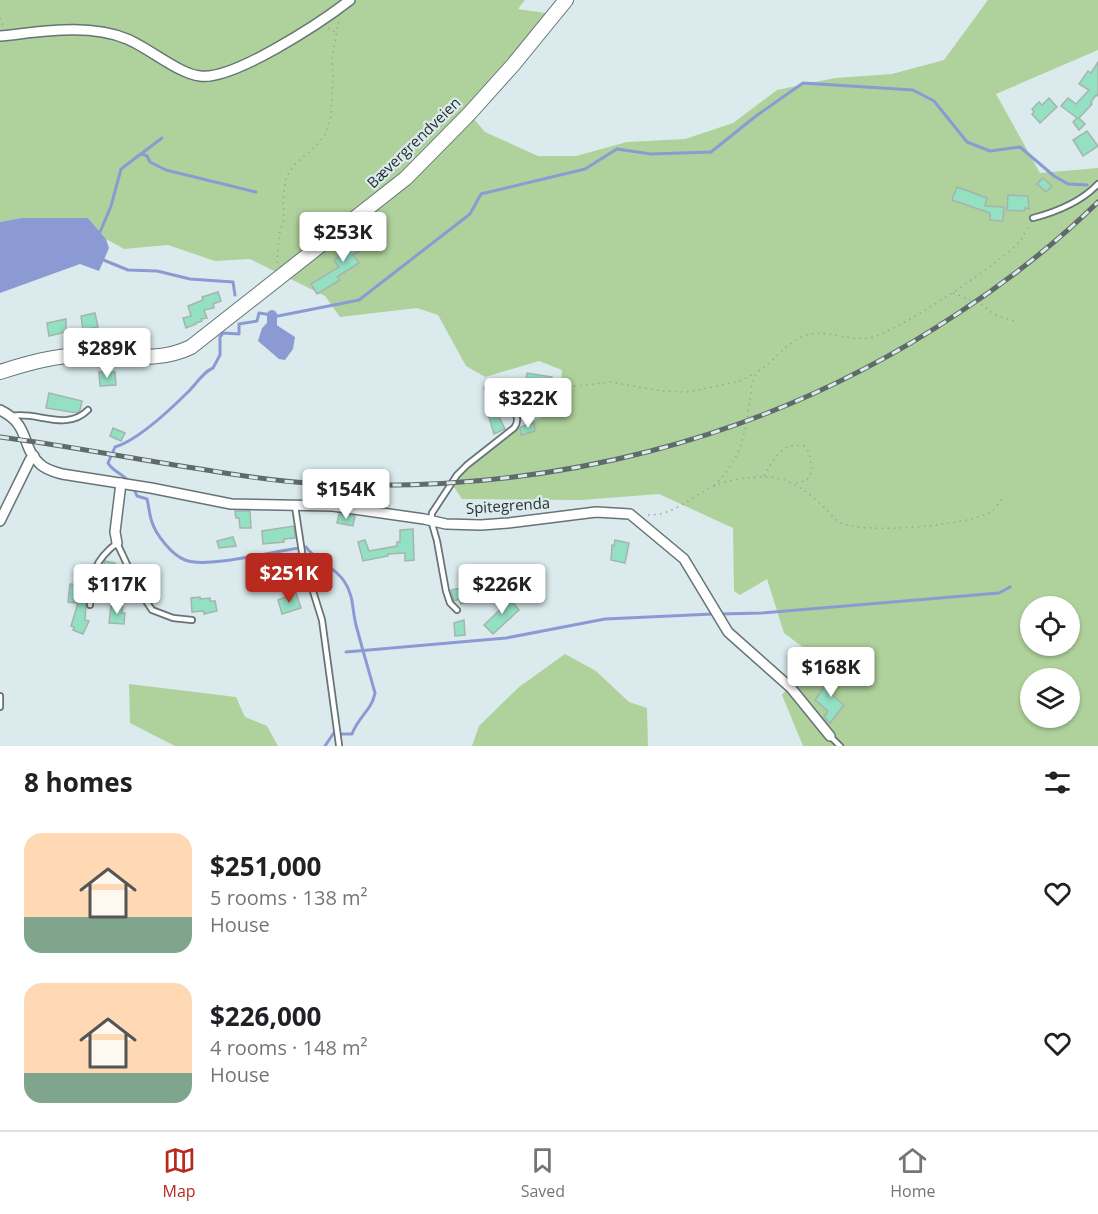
<!DOCTYPE html>
<html lang="en">
<head>
<meta charset="utf-8">
<style>
	:root { --surface:#fff; --page:#f2f2f2; --text:#202124; --muted:#757577; --line:#e0e0e0; --accent:#b72a1d }
	body { margin:0; font-family:"Open Sans",sans-serif; background:var(--page); color:var(--text); height:100vh; display:flex; flex-direction:column; font-size:22px; white-space:nowrap }
	* { box-sizing:border-box; margin:0 }
	p { font-size:20px; color:var(--muted) }
	.icon { flex:none; width:33px; height:33px; fill:none; stroke:currentColor; stroke-width:2; stroke-linecap:round; stroke-linejoin:round }
	.map { position:relative; height:746px; overflow:hidden }
	.side { display:flex; flex-direction:column; background:var(--surface); flex:1 }
	.side>* { flex:none }
	.fabs { position:absolute; left:1020px; top:596px; display:grid; gap:12px }
	.fabs a { display:grid; place-items:center; width:60px; height:60px; border-radius:50%; background:var(--surface); box-shadow:0 2px 4px #0004; font-size:30px }
	.price { position:absolute; translate:-50% -51px; padding:0 14px; border-radius:6px; background:#fff; color:#222; font-size:20px; line-height:39px; filter:drop-shadow(0 2px 3px #0008) }
	.price::after { content:''; position:absolute; left:50%; top:36px; width:18px; height:14px; margin-left:-9px; background:inherit; clip-path:polygon(0 0,100% 0,50% 100%) }
	.price.selected { background:var(--accent); color:#fff }
	ul { padding:0; list-style:none }
	li { display:flex; align-items:center; gap:18px; height:150px; padding:0 24px }
	li span { display:grid; place-items:center; flex:none; width:168px; height:120px; border-radius:18px; color:#555 }
	li>.icon { margin-inline-start:auto }
	span .icon { width:72px; height:72px; fill:#fffc; stroke-width:1 }
	li b { font-size:26px }
	h2 { display:flex; justify-content:space-between; align-items:center; height:72px; padding:0 24px; font-size:26px }
	.tab-bar { display:flex; justify-content:space-around; align-items:center; height:84px; border-top:2px solid var(--line); background:var(--surface); font-size:16px; color:var(--muted) }
	.tab-bar a { display:grid; justify-items:center; gap:3px }
	.tab-bar .selected { color:var(--accent) }
	.map>svg:first-child { display:block }
	.green { fill:#afd19b; fill-rule:evenodd }
	.water { fill:#8c9ad4 }
	.lines { fill:none; stroke-linecap:round; stroke-linejoin:round }
	.stream { stroke:#8c9ad4; stroke-width:3 }
	.canal { stroke:#8c9ad4; stroke-width:10 }
	.building { fill:#93e0c3; stroke:#a6b4ae; stroke-width:1.5 }
	.lane-casing { stroke:#667475; stroke-width:8 }
	.street-casing { stroke:#667475; stroke-width:12 }
	.secondary-casing { stroke:#667475; stroke-width:16 }
	.path { stroke:#98a4a5; stroke-width:1.5; stroke-dasharray:1.5 4.5; stroke-linecap:butt }
	.lane { stroke:#fff; stroke-width:4.5 }
	.street { stroke:#fff; stroke-width:9 }
	.secondary { stroke:#fff; stroke-width:14 }
	.rail-casing { stroke:#616a6b; stroke-width:5 }
	.rail { stroke:#dbebed; stroke-width:3; stroke-dasharray:9; stroke-linecap:butt }
	.labels { text-anchor:middle; stroke-width:4.5; stroke-linejoin:round; paint-order:stroke }
	.street-label { font-size:15px; fill:#2a3030; stroke:#dbebed }
</style>
</head>
<body>
<div class="map">
<svg width="1098" height="746" viewBox="0 0 1098 746">
	<rect width="100%" height="100%" fill="#dbebed"/>
	<g class="green">
		<path d="M 0,0 L 525,0 L 518,9 L 552,14 L 472,117 L 485,132 L 538,156 L 576,156 L 627,142 L 685,139 L 733,123 L 777,90 L 835,78 L 892,74 L 944,60 L 988,0 L 1098,0 L 1098,50 L 996,94 L 1040,173 L 1098,168 L 1098,746 L 803,746 L 782,695 L 792,681 L 804,648 L 784,633 L 767,579 L 740,595 L 734,591 L 733,528 L 659,494 L 581,500 L 462,499 L 450,481 L 471,467 L 514,430 L 559,409 L 562,370 L 539,361 L 485,377 L 466,366 L 438,315 L 417,308 L 340,317 L 325,296 L 250,259 L 215,261 L 168,245 L 124,249 L 106,239 L 88,218 L 21,218 L 0,222 ZM 1030,606 L 1070,606 L 1070,645 L 1030,645 ZM 1030,678 L 1070,678 L 1070,717 L 1030,717 Z"/>
		<polygon points="565,654 596,671 629,702 647,708 648,746 472,746 479,726 519,687"/>
		<polygon points="129,684 236,697 245,717 267,726 278,746 175,746 130,723"/>
	</g>
	<g class="water">
		<polygon points="21,218 88,218 106,239 109,248 99,271 80,264 0,293 0,222"/>
		<polygon points="267,323 275,324 295,337 293,349 285,360 279,359 258,341 262,328"/>
	</g>
	<g class="lines">
		<g class="stream">
			<polyline points="142,154 147,156 150,162 166,170 256,192"/>
			<polyline points="97,234 100,232 111,206 121,169 162,138"/>
			<polyline points="101,259 128,270 157,271 190,279 233,282 235,295"/>
			<path d="M 129,482 C 124,474 113,472 108,463 L 115,447 C 139,440 171,409 190,390 C 197,383 203,372 213,368 L 220,355 L 220,337 L 223,333 L 239,334 L 239,324 L 257,321 L 259,313 L 278,316 L 359,300 L 470,214 L 481,194 L 585,169 L 617,149 L 651,154 L 711,152 L 756,116 L 803,83 L 913,90 L 934,101 L 967,142 L 990,151 L 1020,147 L 1054,176 L 1068,184 L 1087,185"/>
			<path d="M 133,487 L 137,496 L 147,499 C 149,506 149,514 152,522 C 156,535 172,555 185,560 C 207,569 278,550 306,547 C 316,561 334,566 344,581 C 354,595 352,610 356,625 C 362,648 369,671 375,693 C 372,710 358,717 352,734 L 333,734 L 325,746"/>
			<polyline points="720,614 762,613 999,593 1010,587"/>
			<polyline points="346,652 506,638 605,619 713,614"/>
		</g>
		<polyline class="canal" points="272,324 272,315"/>
	</g>
	<g class="building">
		<polygon points="1098,62 1098,96 1096,95 1091,102 1092,104 1079,118 1085,124 1079,130 1073,122 1077,118 1061,106 1068,98 1076,104 1089,90 1079,84 1088,71 1091,73"/>
		<polygon points="1049,98 1057,107 1040,123 1032,114 1034,112 1032,109 1039,102 1042,105"/>
		<polygon points="1087,131 1098,146 1083,156 1073,140"/>
		<polygon points="1043,178 1052,186 1046,192 1037,184"/>
		<polygon points="957,187 987,198 985,206 1004,207 1003,221 990,220 990,213 952,200"/>
		<polygon points="1008,195 1028,196 1029,209 1025,208 1024,211 1007,210"/>
		<polygon points="365,232 372,243 353,255 359,263 337,277 340,280 317,294 311,284 339,267 334,260 339,257 337,253"/>
		<polygon points="218,292 221,301 213,304 214,308 204,310 207,318 201,319 202,321 196,323 196,324 186,328 183,318 191,316 188,306 203,300 202,297"/>
		<polygon points="95,313 98,327 83,330 81,316"/>
		<polygon points="66,319 66,332 49,336 47,323"/>
		<polygon points="99,372 115,372 116,385 100,386"/>
		<polygon points="527,373 552,377 550,390 525,386"/>
		<polygon points="510,379 515,394 489,400 484,388"/>
		<polygon points="49,393 82,401 80,410 77,413 46,408"/>
		<polygon points="497,413 505,429 494,434 489,417"/>
		<polygon points="534,423 535,431 521,435 520,427"/>
		<polygon points="113,428 125,433 121,441 110,436"/>
		<polygon points="235,511 250,511 251,528 240,528 239,518 236,518"/>
		<polygon points="339,514 355,516 353,526 337,523"/>
		<polygon points="294,526 295,538 284,539 284,542 263,544 262,531"/>
		<polygon points="413,529 414,560 405,561 405,553 388,554 388,556 363,561 358,542 365,540 369,551 397,546 397,542 400,542 400,530"/>
		<polygon points="233,537 236,546 219,548 217,541"/>
		<polygon points="615,540 629,543 625,563 611,560 612,545 614,546"/>
		<polygon points="105,561 115,563 113,574 102,572"/>
		<polygon points="300,565 304,584 291,587 289,567"/>
		<polygon points="490,582 492,591 467,597 468,602 461,604 459,599 454,601 451,590"/>
		<polygon points="70,584 80,585 79,590 87,591 85,620 89,621 83,634 73,630 74,627 71,626 78,603 68,602"/>
		<polygon points="296,593 301,608 282,614 278,600"/>
		<polygon points="506,594 519,610 493,634 484,625 504,606 498,601"/>
		<polygon points="200,597 200,599 210,598 210,601 215,601 217,611 204,614 204,611 192,612 191,598"/>
		<polygon points="111,606 123,607 122,613 125,613 124,624 109,623"/>
		<polygon points="464,620 465,635 455,636 454,623"/>
		<polygon points="834,671 843,678 831,694 844,705 830,723 824,717 828,711 815,700 831,678 829,677"/>
	</g>
	<g class="lines">
		<g class="lane-casing">
			<g id="lane">
				<path d="M 1033,218 C 1056,212 1081,202 1098,184"/>
				<path d="M 12,416 C 37,411 66,432 88,410"/>
				<polyline points="295,506 303,559 322,620 339,745"/>
				<path d="M 90,605 C 92,576 92,562 117,543 L 140,592 L 152,610 L 173,618 L 192,620"/>
				<path d="M 457,610 L 450,603 L 446,591 L 437,541 L 431,520 L 432,513 L 457,475 L 467,465 L 514,428 C 520,420 516,415 513,407"/>
				<polyline points="0,696 0,707"/>
				<polyline points="830,736 840,746"/>
			</g>
		</g>
		<g class="street-casing">
			<g id="street">
				<path d="M 0,36 C 41,32 88,23 127,39 C 149,48 179,74 200,76 C 233,81 323,21 350,0"/>
				<path d="M 0,410 C 31,425 20,446 40,464 C 46,470 55,472 62,474 L 151,488 L 231,504 L 333,506 L 424,519 L 446,524 L 481,525 L 508,523 L 596,512 L 630,514 L 684,559 L 728,632 L 791,688 L 830,736"/>
				<polyline points="0,521 30,460 34,456"/>
				<polyline points="117,543 115,532 121,483"/>
			</g>
		</g>
		<g class="secondary-casing">
			<path id="secondary" d="M 0,372 C 28,363 56,355 86,355 C 122,354 156,364 191,347 L 406,178 L 469,114 L 513,65 L 566,0"/>
		</g>
		<g class="path">
			<polyline points="0,18 3,26"/>
			<polyline points="328,28 337,33"/>
			<polyline points="277,263 279,235 284,219 283,201 286,177 297,162 314,148 325,135 331,116 333,77 332,57 339,20"/>
			<polyline points="953,293 981,304 995,315 1014,321"/>
			<polyline points="568,387 610,382 662,391 688,392 740,381 755,373"/>
			<path d="M 764,476 C 774,459 782,441 804,446 L 809,452 L 812,471 L 806,481 L 792,483"/>
			<path d="M 714,486 C 740,459 744,441 749,405 C 751,395 751,382 756,374 C 758,370 764,368 767,365 C 775,358 782,350 790,344 C 818,322 838,341 868,338 C 894,335 1004,261 1021,240 C 1024,235 1027,229 1030,224"/>
			<path d="M 648,515 C 675,515 690,497 714,486 C 729,479 750,477 767,477 C 790,477 811,494 826,509 C 830,513 834,519 839,522 C 860,535 971,526 992,511 C 996,508 1000,501 1004,497"/>
		</g>
		<use href="#lane" class="lane"/>
		<use href="#street" class="street"/>
		<use href="#secondary" class="secondary"/>
		<g class="rail-casing">
			<path id="rail" d="M 0,437 C 62,445 124,457 187,467 C 227,473 268,481 309,483 C 541,497 766,442 960,312 C 1009,280 1056,243 1098,202"/>
		</g>
		<use href="#rail" class="rail"/>
	</g>
	<g class="labels">
		<g class="street-label">
			<text transform="translate(414 143) rotate(-44)" y="5">Bævergrendveien</text>
			<text transform="translate(508 506) rotate(-4)" y="5">Spitegrenda</text>
		</g>
	</g>
</svg>
<div class="fabs">
<a><svg class="icon" aria-label="locate" viewBox="0 0 24 24"><circle cx="12" cy="12" r="6"/><path d="M12 2v4M12 18v4M2 12h4M18 12h4"/></svg></a>
<a><svg class="icon" aria-label="layers" viewBox="0 0 24 24"><path d="M12 4l9 5-9 5-9-5zM3 14l9 5 9-5"/></svg></a>
</div>
<b class="price" style="left:343px;top:263px">$253K</b>
<b class="price" style="left:107px;top:379px">$289K</b>
<b class="price" style="left:528px;top:429px">$322K</b>
<b class="price" style="left:346px;top:520px">$154K</b>
<b class="price selected" style="left:289px;top:604px">$251K</b>
<b class="price" style="left:117px;top:615px">$117K</b>
<b class="price" style="left:502px;top:615px">$226K</b>
<b class="price" style="left:831px;top:698px">$168K</b>
</div>
<section class="side">
<h2>8 homes<svg class="icon" aria-label="filters" viewBox="0 0 24 24"><path d="M4 7h16M4 17h16"/><circle cx="9" cy="7" r="2"/><circle cx="15" cy="17" r="2"/></svg></h2>
<ul>
<li><span style="background:linear-gradient(#ffd9b3 70%,#7fa58c 0)"><svg class="icon" aria-label="home" viewBox="0 0 24 24"><path d="M3 11l9-7 9 7M6 9v11h12V9"/></svg></span><div><b>$251,000</b><p>5 rooms · 138 m²</p><p>House</p></div><svg class="icon" aria-label="heart" viewBox="0 0 24 24"><path d="M12 20l-8-8c-3-5 5-10 8-4 3-6 11-1 8 4z"/></svg></li>
<li><span style="background:linear-gradient(#ffd9b3 75%,#7fa58c 0)"><svg class="icon" aria-label="home" viewBox="0 0 24 24"><path d="M3 11l9-7 9 7M6 9v11h12V9"/></svg></span><div><b>$226,000</b><p>4 rooms · 148 m²</p><p>House</p></div><svg class="icon" aria-label="heart" viewBox="0 0 24 24"><path d="M12 20l-8-8c-3-5 5-10 8-4 3-6 11-1 8 4z"/></svg></li>
</ul>
</section>
<nav class="tab-bar">
<a class="selected"><svg class="icon" aria-label="map" viewBox="0 0 24 24"><path d="M3 6l6-2 6 2 6-2v14l-6 2-6-2-6 2zM9 4v14M15 6v14"/></svg>Map</a>
<a><svg class="icon" aria-label="saved" viewBox="0 0 24 24"><path d="M7 4h10v16l-5-4-5 4z"/></svg>Saved</a>
<a><svg class="icon" aria-label="home" viewBox="0 0 24 24"><path d="M3 11l9-7 9 7M6 9v11h12V9"/></svg>Home</a>
</nav>
</body>
</html>
